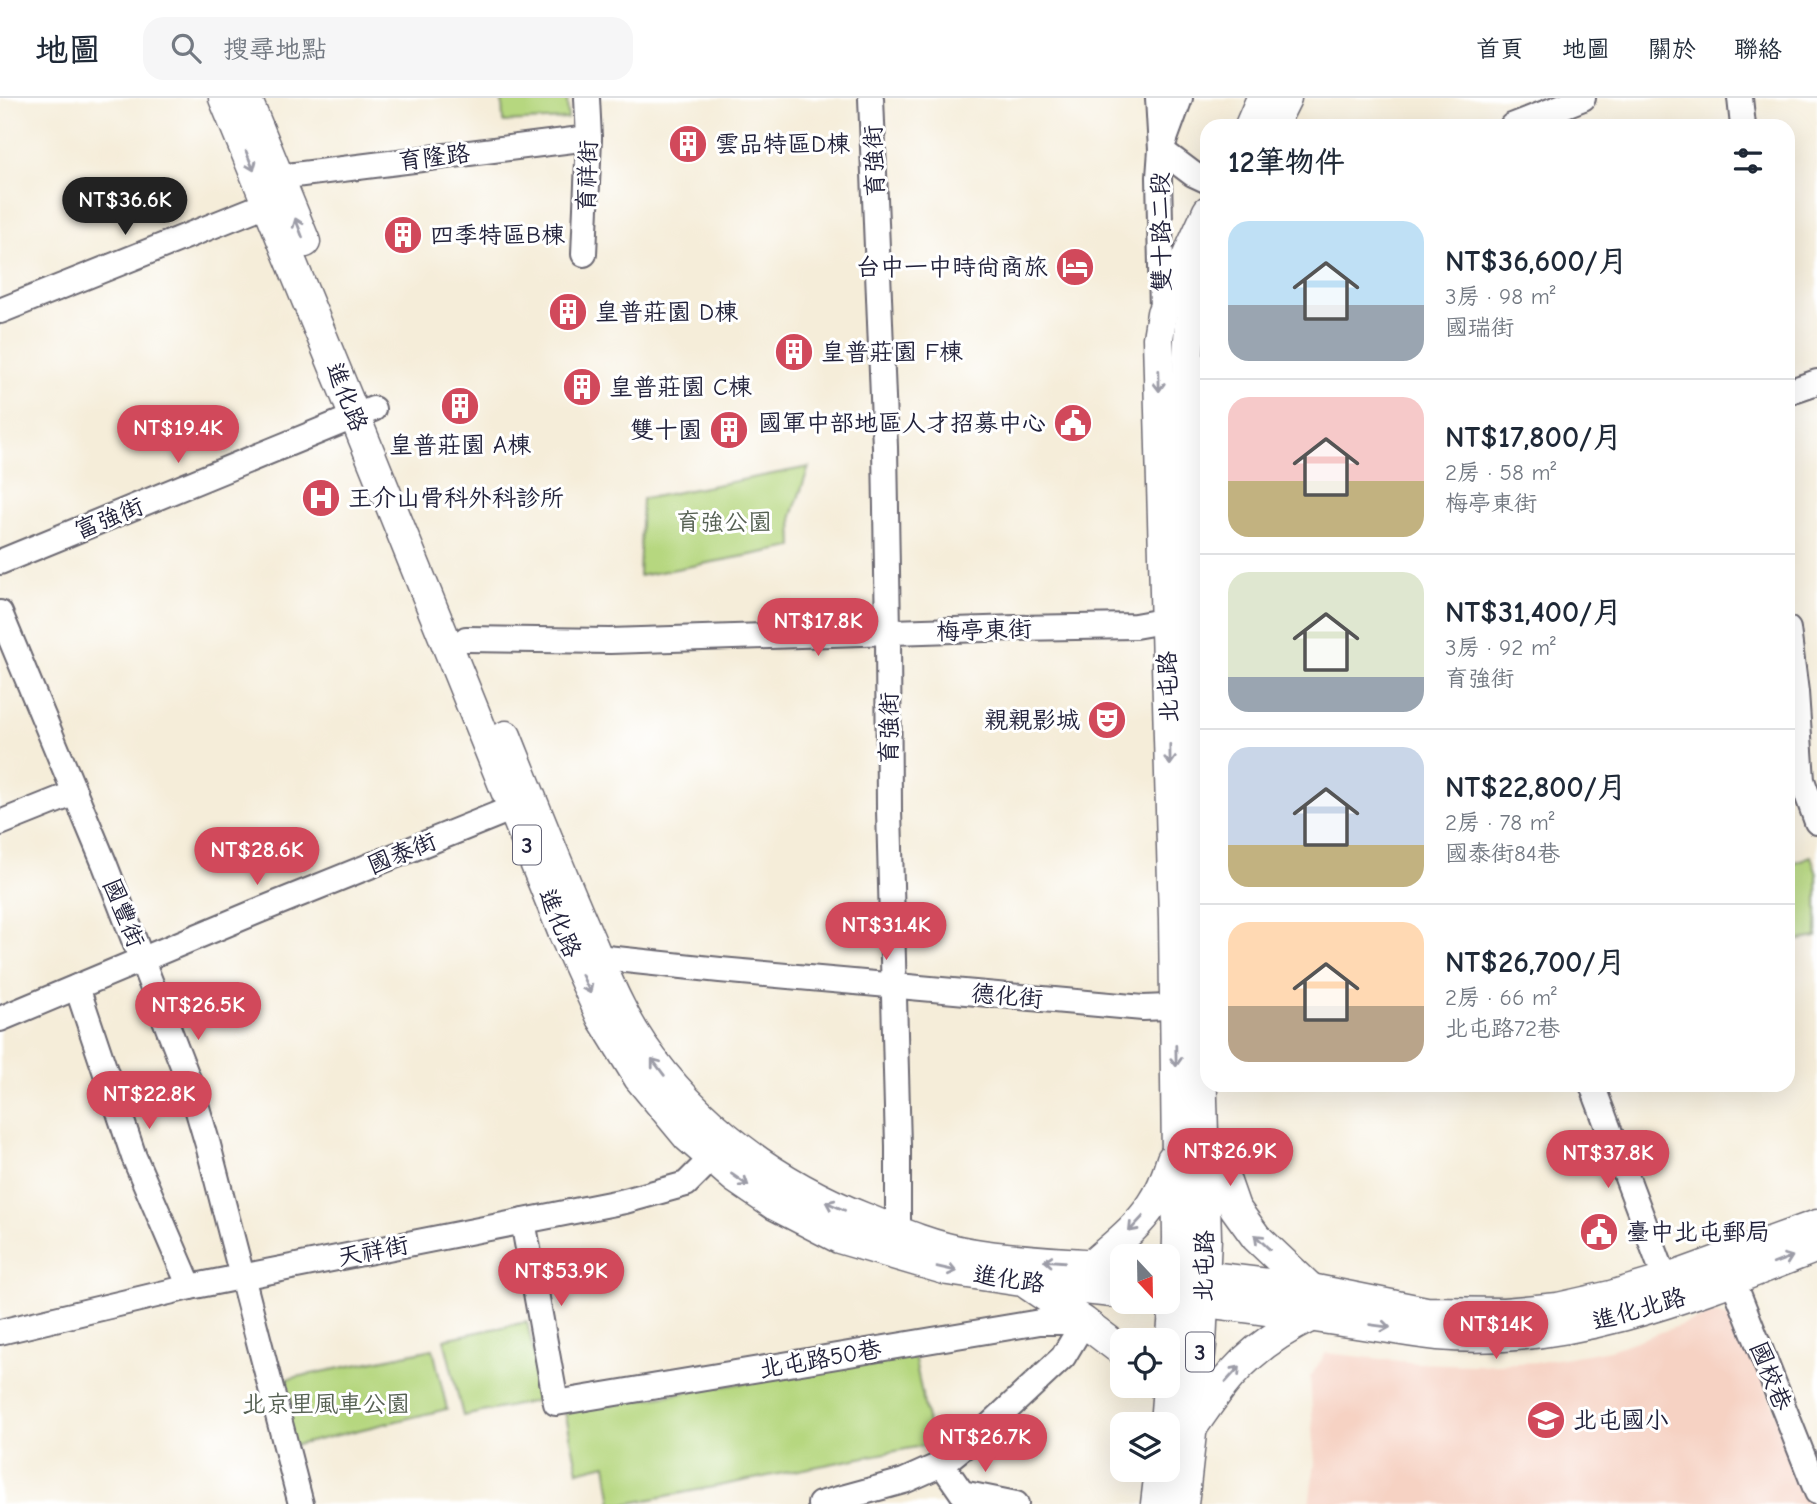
<!DOCTYPE html>
<html lang="zh-TW">
<head>
<meta charset="utf-8">
<style>
	:root { --surface:#fff; --page:#f6f6f7; --text:#1f2937; --muted:#747a83; --line:#e0e1e3; --accent:#d1495b }
	body { margin:0; font-family:"Comic Neue","LXGW WenKai TC",sans-serif; background:var(--page); color:var(--text); height:100vh; display:flex; flex-direction:column; font-size:26px; white-space:nowrap }
	* { box-sizing:border-box; margin:0 }
	p { font-size:23px; color:var(--muted) }
	.icon { flex:none; width:38px; height:38px; fill:none; stroke:currentColor; stroke-width:2; stroke-linecap:round; stroke-linejoin:round }
	.map { position:relative; flex:1; overflow:hidden }
	.side { position:absolute; left:1200px; top:21px; width:595px; height:973px; display:flex; flex-direction:column; background:var(--surface); border-radius:21px; box-shadow:0 7px 28px #0002 }
	.side>* { flex:none }
	.needle { width:46px; rotate:158deg }
	.controls { position:absolute; left:1110px; top:1146px; display:grid; gap:14px }
	.controls a { display:grid; place-items:center; width:70px; height:70px; border-radius:14px; background:var(--surface); box-shadow:0 7px 28px #0002; font-size:35px }
	.price { position:absolute; translate:-50% -60px; padding:0 16px; border-radius:24px; background:var(--accent); color:#fff; font-size:23px; line-height:46px; filter:drop-shadow(0 2px 4px #0008) }
	.price::after { content:''; position:absolute; left:50%; top:42px; width:21px; height:16px; margin-left:-10px; background:inherit; clip-path:polygon(0 0,100% 0,50% 100%) }
	.price.active { background:#222; color:#fff }
	ul { padding:0; list-style:none }
	li { display:flex; align-items:center; gap:21px; height:175px; padding:0 28px }
	li+li { border-top:2px solid var(--line) }
	li span { display:grid; place-items:center; flex:none; width:196px; height:140px; border-radius:21px; color:#555 }
	li>.icon { margin-inline-start:auto }
	span .icon { width:84px; height:84px; fill:#fffc; stroke-width:1 }
	li b { font-size:30px }
	h2 { display:flex; justify-content:space-between; align-items:center; height:84px; padding:0 28px; font-size:30px }
	header { display:flex; align-items:center; gap:42px; box-sizing:border-box; height:98px; padding:0 35px; background:var(--surface); border-bottom:2px solid var(--line) }
	header strong { font-size:33px }
	nav { display:flex; gap:38px; margin-inline-start:auto; font-size:24px }
	.search { width:490px; height:63px; background:var(--page); display:flex; align-items:center; gap:18px; box-sizing:border-box; padding:0 24px; border-radius:21px; color:var(--muted); font-size:26px }
	.map>svg:first-child { display:block }
	.built { fill:#f6d2c3 }
	.green { fill:#b6d77f; stroke:#6c7c5d; stroke-width:2 }
	.lines { fill:none; stroke-linecap:round; stroke-linejoin:round }
	.minor-casing { stroke:#6c6972; stroke-width:28 }
	.major-casing { stroke:#6c6972; stroke-width:33 }
	.minor { stroke:#fff; stroke-width:24 }
	.major { stroke:#fff; stroke-width:30 }
	.oneway { stroke:#9c9ca7 }
	.labels { text-anchor:middle; stroke-width:6; stroke-linejoin:round; paint-order:stroke }
	.shield { fill:#fff; stroke:#646476; stroke-width:2 }
	.shield-label { font-size:23px; font-weight:bold; fill:#22223b }
	.poi-label { font-size:24px; fill:#22223b; stroke:#fff; text-anchor:start }
	.street-label { font-size:24px; fill:#22223b; stroke:#fff }
	.park-label { font-size:24px; fill:#566153; stroke:#fff }
</style>
</head>
<body>
<header>
<strong>地圖</strong>
<div class="search"><svg class="icon" aria-label="search" viewBox="0 0 24 24"><circle cx="10" cy="10" r="6"/><path d="M15 15l6 6"/></svg>搜尋地點</div>
<nav><a>首頁</a><a>地圖</a><a>關於</a><a>聯絡</a></nav>
</header>
<div class="map">
<svg width="1817" height="1406" viewBox="0 0 1817 1406">
	<rect width="100%" height="100%" fill="#fff"/>
	<filter id="ink" filterUnits="userSpaceOnUse"><feTurbulence type="fractalNoise" baseFrequency=".0143" numOctaves="2"/><feDisplacementMap in="SourceGraphic" scale="14" xChannelSelector="R" yChannelSelector="G"/><feConvolveMatrix kernelMatrix="1 2 1 2 8 2 1 2 1" color-interpolation-filters="sRGB"/></filter>
	<filter id="wash" filterUnits="userSpaceOnUse"><feTurbulence type="fractalNoise" baseFrequency=".00686" numOctaves="4" result="noise"/><feDisplacementMap in="SourceGraphic" scale="28" xChannelSelector="R" yChannelSelector="G"/><feGaussianBlur stdDeviation="1.57" result="paint"/><feColorMatrix in="noise" values="0 0 0 0 0 0 0 0 0 0 0 0 0 0 0 0 0 1.4 0 .05"/><feComposite in="paint" operator="in"/></filter>
	<g filter="url(#wash)">
		<rect width="100%" height="100%" fill="#f5edd9"/>
		<polygon class="built" points="1715,1215 1741,1223 1810,1406 1309,1406 1315,1365 1310,1279 1326,1255 1418,1265 1475,1267 1539,1264 1610,1252"/>
		<g class="green">
			<polygon points="502,0 567,0 568,21 503,24"/>
			<polygon points="809,369 792,418 793,449 639,478 642,401"/>
			<polygon points="1811,758 1817,777 1817,839 1789,844 1789,766"/>
			<polygon points="527,1224 542,1293 536,1303 463,1318 444,1241"/>
			<polygon points="433,1251 447,1311 292,1348 277,1283"/>
			<polygon points="914,1257 932,1346 626,1406 612,1406 606,1366 578,1373 565,1314"/>
		</g>
	</g>
	<g filter="url(#ink)">
		<g class="lines">
			<g class="minor-casing">
				<g id="minor">
					<polyline points="871,0 885,349 888,535 889,712 898,1048 898,1134"/>
					<polyline points="1158,0 1161,52 1159,79 1162,213"/>
					<polyline points="1180,0 1161,52 1193,76 1208,83"/>
					<polyline points="1740,0 1743,28"/>
					<polyline points="1512,28 1583,0"/>
					<polyline points="279,79 589,40"/>
					<polyline points="584,156 589,40 587,0"/>
					<polyline points="0,213 267,106"/>
					<polyline points="1788,294 1817,284"/>
					<polyline points="0,464 373,311"/>
					<polyline points="0,515 105,767 190,986 208,1047 301,1406"/>
					<polyline points="1788,531 1796,594 1802,682 1817,724"/>
					<polyline points="466,541 610,543 1016,530 1135,528 1208,515"/>
					<polyline points="0,725 75,695"/>
					<polyline points="597,859 720,872 1143,910 1192,908"/>
					<polyline points="77,889 134,1059 190,1189"/>
					<polyline points="0,921 258,813 528,704"/>
					<polyline points="1592,987 1672,1199"/>
					<polyline points="523,1123 556,1305 1040,1224 1084,1224"/>
					<polyline points="1726,1165 1817,1394"/>
					<polyline points="0,1234 190,1189 625,1103 686,1086 724,1048"/>
					<polyline points="942,1366 962,1395 1016,1406"/>
					<polyline points="820,1406 904,1383 942,1366 987,1330 1063,1259 1084,1224"/>
				</g>
			</g>
			<g class="major-casing">
				<g id="major">
					<polyline points="224,0 355,319 564,836 602,920 639,980 688,1039 734,1079 775,1107 839,1140 948,1172 1056,1188 1122,1195"/>
					<polyline points="246,0 305,144"/>
					<polyline points="1250,28 1262,0"/>
					<polyline points="1272,28 1286,0"/>
					<path d="M 506,638 C 532,703 558,769 586,833 C 603,872 618,912 642,947 C 696,1026 775,1085 864,1120 C 898,1134 933,1149 969,1155 C 1019,1164 1071,1164 1122,1169"/>
					<polyline points="1213,1047 1235,1110 1256,1139 1311,1191"/>
					<path d="M 1093,1166 C 1113,1148 1137,1130 1152,1107 C 1162,1093 1167,1078 1172,1061"/>
					<polyline points="1185,1176 1311,1191 1426,1214 1504,1215 1558,1210 1611,1198 1665,1182 1817,1127"/>
					<polyline points="1029,1187 1084,1224 1122,1253"/>
					<path d="M 1185,1202 C 1247,1208 1308,1218 1369,1227 C 1392,1230 1415,1235 1438,1237 C 1570,1249 1697,1196 1817,1149"/>
					<polyline points="1165,1326 1177,1175 1178,1140 1174,821 1158,240 1162,215 1208,113"/>
					<path d="M 1193,1328 C 1206,1310 1218,1291 1233,1275 C 1254,1251 1283,1232 1312,1218"/>
					<polyline points="1156,1406 1160,1372"/>
					<polyline points="1183,1406 1201,1247 1206,1140 1202,1002 1197,708 1192,518 1188,258 1190,227 1195,203 1208,176"/>
				</g>
			</g>
			<use href="#minor" class="minor"/>
			<use href="#major" class="major"/>
		</g>
		<defs><path id="oneway-shaft" d="M-6 0H5M1.5-3L5.5 0L1.5 3" fill="none" stroke-width="1.6" stroke-linecap="round" stroke-linejoin="round" transform="scale(1.75)"/></defs>
		<g class="oneway">
			<use href="#oneway-shaft" transform="translate(250 63) rotate(68)"/>
			<use href="#oneway-shaft" transform="translate(299 130) rotate(-111)"/>
			<use href="#oneway-shaft" transform="translate(1159 283) rotate(89)"/>
			<use href="#oneway-shaft" transform="translate(1170 657) rotate(89)"/>
			<use href="#oneway-shaft" transform="translate(586 886) rotate(65)"/>
			<use href="#oneway-shaft" transform="translate(1176 958) rotate(89)"/>
			<use href="#oneway-shaft" transform="translate(658 969) rotate(-127)"/>
			<use href="#oneway-shaft" transform="translate(740 1082) rotate(35)"/>
			<use href="#oneway-shaft" transform="translate(835 1108) rotate(-156)"/>
			<use href="#oneway-shaft" transform="translate(1136 1126) rotate(133)"/>
			<use href="#oneway-shaft" transform="translate(1262 1144) rotate(-136)"/>
			<use href="#oneway-shaft" transform="translate(1783 1162) rotate(-21)"/>
			<use href="#oneway-shaft" transform="translate(1054 1163) rotate(-176)"/>
			<use href="#oneway-shaft" transform="translate(947 1171) rotate(13)"/>
			<use href="#oneway-shaft" transform="translate(1380 1228) rotate(8)"/>
			<use href="#oneway-shaft" transform="translate(1233 1276) rotate(-48)"/>
		</g>
	</g>
	<defs>
		<g id="building-disc" transform="scale(2.0125)"><circle r="9.5" fill="#d1495b" stroke="#fff"/><path d="M-4-6H4V6H1V3H-1V6H-4ZM-2.5-4.3h1.7v1.8h-1.7ZM.8-4.3h1.7v1.8H.8ZM-2.5-1h1.7V.8h-1.7ZM.8-1h1.7V.8H.8Z" fill="#fff"/></g>
		<g id="hotel-disc" transform="scale(2.0125)"><circle r="9.5" fill="#d1495b" stroke="#fff"/><path d="M-6-4.5h1.5V1H6V5H4.5V3h-9V5H-6ZM-4 0a1.8 1.8 0 1 1 3.6 0ZM.5 0V-2.5h3Q6-2.5 6 0Z" fill="#fff"/></g>
		<g id="civic-disc" transform="scale(2.0125)"><circle r="9.5" fill="#d1495b" stroke="#fff"/><path d="M-.6-6.5H3V-4.5H.6V-3L4-1V1h2V6H-6V1h2V-1L-.6-3ZM-1.2 2.5V6h2.4V2.5Z" fill="#fff"/></g>
		<g id="hospital-disc" transform="scale(2.0125)"><circle r="9.5" fill="#d1495b" stroke="#fff"/><path d="M-5-5h3v3.5h4V-5h3V5h-3V1.5h-4V5h-3Z" fill="#fff"/></g>
		<g id="theatre-disc" transform="scale(2.0125)"><circle r="9.5" fill="#d1495b" stroke="#fff"/><path d="M-5-5.5Q0-4 5-5.5V0Q5 5 0 6Q-5 5-5 0ZM-3.3-2.5H-1v1.5H-3.3ZM1-2.5H3.3v1.5H1ZM-2.8 1Q0 5.5 2.8 1Z" fill="#fff"/></g>
		<g id="school-disc" transform="scale(2.0125)"><circle r="9.5" fill="#d1495b" stroke="#fff"/><path d="M0-5L7-2L0 1L-7-2ZM-4 1L0 2.5L4 1V4Q0 6-4 4Z" fill="#fff"/></g>
	</defs>
	<g fill-rule="evenodd">
		<use href="#building-disc" x="688" y="46"/>
		<use href="#building-disc" x="403" y="137"/>
		<use href="#hotel-disc" x="1075" y="169"/>
		<use href="#building-disc" x="568" y="214"/>
		<use href="#building-disc" x="794" y="254"/>
		<use href="#building-disc" x="582" y="289"/>
		<use href="#building-disc" x="460" y="308"/>
		<use href="#civic-disc" x="1073" y="325"/>
		<use href="#building-disc" x="729" y="332"/>
		<use href="#hospital-disc" x="321" y="400"/>
		<use href="#theatre-disc" x="1107" y="622"/>
		<use href="#civic-disc" x="1599" y="1134"/>
		<use href="#school-disc" x="1546" y="1322"/>
	</g>
	<g class="labels">
		<g class="shield">
			<rect x="513" y="727.5" width="28" height="39" rx="5"/>
			<rect x="1186" y="1234.5" width="28" height="39" rx="5"/>
		</g>
		<g class="shield-label">
			<text x="527" y="755">3</text>
			<text x="1200" y="1262">3</text>
		</g>
		<g class="poi-label">
			<text x="715" y="54">雲品特區D棟</text>
			<text x="430" y="145">四季特區B棟</text>
			<text x="1048" y="177" text-anchor="end">台中一中時尚商旅</text>
			<text x="595" y="222">皇普莊園 D棟</text>
			<text x="821" y="262">皇普莊園 F棟</text>
			<text x="609" y="297">皇普莊園 C棟</text>
			<text x="1046" y="333" text-anchor="end">國軍中部地區人才招募中心</text>
			<text x="702" y="340" text-anchor="end">雙十園</text>
			<text x="460" y="355" text-anchor="middle">皇普莊園 A棟</text>
			<text x="348" y="408">王介山骨科外科診所</text>
			<text x="1080" y="630" text-anchor="end">親親影城</text>
			<text x="1626" y="1142">臺中北屯郵局</text>
			<text x="1573" y="1330">北屯國小</text>
		</g>
		<g class="street-label">
			<text transform="translate(434 59) rotate(-7)" y="8">育隆路</text>
			<text transform="translate(874 63) rotate(-92)" y="8">育強街</text>
			<text transform="translate(587 78) rotate(-88)" y="8">育祥街</text>
			<text transform="translate(1161 134) rotate(-91)" y="8">雙十路二段</text>
			<text transform="translate(347 299) rotate(68)" y="8">進化路</text>
			<text transform="translate(109 420) rotate(-22)" y="8">富強街</text>
			<text transform="translate(984 532) rotate(-2)" y="8">梅亭東街</text>
			<text transform="translate(1168 589) rotate(-92)" y="8">北屯路</text>
			<text transform="translate(889 630) rotate(-90)" y="8">育強街</text>
			<text transform="translate(402 755) rotate(-22)" y="8">國泰街</text>
			<text transform="translate(124 815) rotate(68)" y="8">國豐街</text>
			<text transform="translate(560 825) rotate(67)" y="8">進化路</text>
			<text transform="translate(1007 898) rotate(5)" y="8">德化街</text>
			<text transform="translate(373 1153) rotate(-11)" y="8">天祥街</text>
			<text transform="translate(1204 1168) rotate(-89)" y="8">北屯路</text>
			<text transform="translate(1009 1181) rotate(8)" y="8">進化路</text>
			<text transform="translate(1639 1211) rotate(-16)" y="8">進化北路</text>
			<text transform="translate(820 1261) rotate(-10)" y="8">北屯路50巷</text>
			<text transform="translate(1771 1278) rotate(68)" y="8">國校巷</text>
		</g>
		<g class="park-label">
			<text x="724" y="432">育強公園</text>
			<text x="326" y="1314">北京里風車公園</text>
		</g>
	</g>
</svg>
<div class="controls">
<a><svg class="needle" viewBox="-14 -14 28 28"><path d="M0-13l5 13h-10z" fill="#e53935"/><path d="M0 13l5-13h-10z" fill="#747a83"/></svg></a>
<a><svg class="icon" aria-label="locate" viewBox="0 0 24 24"><circle cx="12" cy="12" r="6"/><path d="M12 2v4M12 18v4M2 12h4M18 12h4"/></svg></a>
<a><svg class="icon" aria-label="layers" viewBox="0 0 24 24"><path d="M12 4l9 5-9 5-9-5zM3 14l9 5 9-5"/></svg></a>
</div>
<b class="price active" style="left:125px;top:139px">NT$36.6K</b>
<b class="price" style="left:178px;top:367px">NT$19.4K</b>
<b class="price" style="left:818px;top:560px">NT$17.8K</b>
<b class="price" style="left:257px;top:789px">NT$28.6K</b>
<b class="price" style="left:886px;top:864px">NT$31.4K</b>
<b class="price" style="left:198px;top:944px">NT$26.5K</b>
<b class="price" style="left:149px;top:1033px">NT$22.8K</b>
<b class="price" style="left:1230px;top:1090px">NT$26.9K</b>
<b class="price" style="left:1608px;top:1092px">NT$37.8K</b>
<b class="price" style="left:561px;top:1210px">NT$53.9K</b>
<b class="price" style="left:1496px;top:1263px">NT$14K</b>
<b class="price" style="left:985px;top:1376px">NT$26.7K</b>
<section class="side">
<h2>12筆物件<svg class="icon" aria-label="filters" viewBox="0 0 24 24"><path d="M4 7h16M4 17h16"/><circle cx="9" cy="7" r="2"/><circle cx="15" cy="17" r="2"/></svg></h2>
<ul>
<li><span style="background:linear-gradient(#bfe0f5 60%,#9aa5b1 0)"><svg class="icon" aria-label="home" viewBox="0 0 24 24"><path d="M3 11l9-7 9 7M6 9v11h12V9"/></svg></span><div><b>NT$36,600/月</b><p>3房 · 98 m²</p><p>國瑞街</p></div></li>
<li><span style="background:linear-gradient(#f6c9c9 60%,#c2b280 0)"><svg class="icon" aria-label="home" viewBox="0 0 24 24"><path d="M3 11l9-7 9 7M6 9v11h12V9"/></svg></span><div><b>NT$17,800/月</b><p>2房 · 58 m²</p><p>梅亭東街</p></div></li>
<li><span style="background:linear-gradient(#dfe7d0 75%,#9aa5b1 0)"><svg class="icon" aria-label="home" viewBox="0 0 24 24"><path d="M3 11l9-7 9 7M6 9v11h12V9"/></svg></span><div><b>NT$31,400/月</b><p>3房 · 92 m²</p><p>育強街</p></div></li>
<li><span style="background:linear-gradient(#c9d6e8 70%,#c2b280 0)"><svg class="icon" aria-label="home" viewBox="0 0 24 24"><path d="M3 11l9-7 9 7M6 9v11h12V9"/></svg></span><div><b>NT$22,800/月</b><p>2房 · 78 m²</p><p>國泰街84巷</p></div></li>
<li><span style="background:linear-gradient(#ffd9b3 60%,#b9a48a 0)"><svg class="icon" aria-label="home" viewBox="0 0 24 24"><path d="M3 11l9-7 9 7M6 9v11h12V9"/></svg></span><div><b>NT$26,700/月</b><p>2房 · 66 m²</p><p>北屯路72巷</p></div></li>
</ul>
</section>
</div>
</body>
</html>
